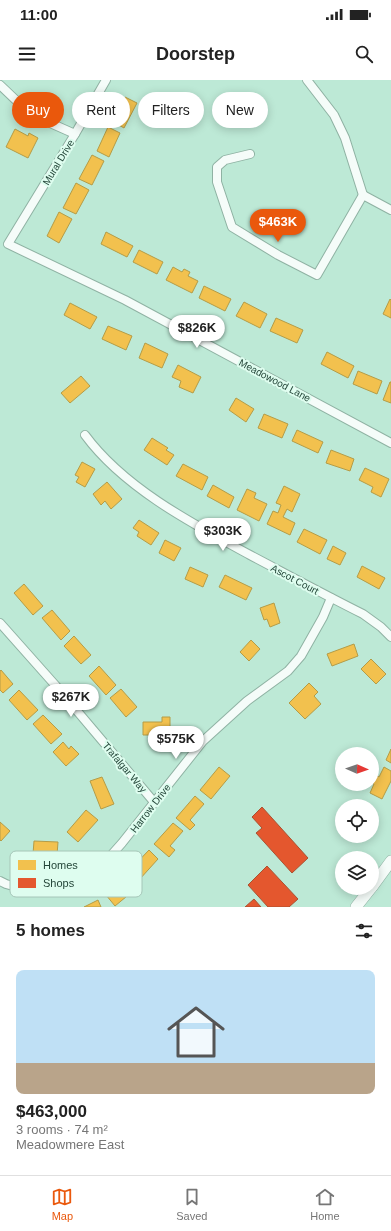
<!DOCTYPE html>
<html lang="en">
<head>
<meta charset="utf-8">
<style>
	:root { --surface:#fff; --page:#f2f2f2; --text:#222; --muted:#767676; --line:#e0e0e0; --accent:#ea580c }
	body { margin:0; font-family:Arial,sans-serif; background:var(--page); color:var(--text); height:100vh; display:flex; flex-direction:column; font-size:15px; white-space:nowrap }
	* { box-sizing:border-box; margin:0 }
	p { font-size:13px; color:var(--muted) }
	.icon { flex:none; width:22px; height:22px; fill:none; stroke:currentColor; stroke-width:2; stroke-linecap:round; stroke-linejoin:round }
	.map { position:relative; height:827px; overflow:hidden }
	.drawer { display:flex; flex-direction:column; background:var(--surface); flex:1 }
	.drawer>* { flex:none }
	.top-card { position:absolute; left:12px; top:12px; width:367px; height:36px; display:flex; gap:8px }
	.needle { width:26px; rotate:92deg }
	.controls { position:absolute; left:335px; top:667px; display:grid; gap:8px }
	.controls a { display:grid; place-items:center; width:44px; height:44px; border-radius:50%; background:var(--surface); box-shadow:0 2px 10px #0003; font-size:20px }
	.price { position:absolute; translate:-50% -34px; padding:0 9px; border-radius:14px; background:#fff; color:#222; font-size:13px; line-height:26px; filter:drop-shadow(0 1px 2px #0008) }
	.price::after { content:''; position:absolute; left:50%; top:24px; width:12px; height:9px; margin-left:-6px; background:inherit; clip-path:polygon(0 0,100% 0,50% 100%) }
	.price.selected { background:var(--accent); color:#fff }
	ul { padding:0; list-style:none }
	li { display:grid; align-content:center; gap:8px; height:212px; padding:0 16px }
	li span { display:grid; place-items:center; height:124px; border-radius:8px; color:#555 }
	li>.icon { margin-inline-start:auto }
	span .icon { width:72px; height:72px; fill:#fffc; stroke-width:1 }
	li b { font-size:17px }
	h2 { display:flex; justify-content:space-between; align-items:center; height:48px; padding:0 16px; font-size:17px }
	.tag { padding:0 14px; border-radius:18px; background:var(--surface); box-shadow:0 2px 10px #0003; font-size:14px; line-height:36px }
	.tag.selected { background:var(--accent); color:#fff }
	.status { display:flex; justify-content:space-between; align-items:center; height:28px; padding:0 20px; background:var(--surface); direction:ltr }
	.status svg { height:11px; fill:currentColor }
	header { display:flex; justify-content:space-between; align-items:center; height:52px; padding:0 16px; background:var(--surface); font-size:18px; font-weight:700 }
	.tabs { display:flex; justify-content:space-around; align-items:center; height:56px; border-top:1px solid var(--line); background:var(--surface); font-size:11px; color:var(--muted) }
	.tabs a { display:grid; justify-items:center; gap:2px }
	.tabs .selected { color:var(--accent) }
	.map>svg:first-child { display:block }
	.homes { fill:#f2c14e; stroke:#b49c47 }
	.shops { fill:#e4572e; stroke:#aa5231 }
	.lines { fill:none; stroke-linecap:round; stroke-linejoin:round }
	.minor-casing { stroke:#8fb2a3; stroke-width:10 }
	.secondary-casing { stroke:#8fb2a3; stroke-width:12 }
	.minor { stroke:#f5fcf9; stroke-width:8 }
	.secondary { stroke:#f5fcf9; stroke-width:11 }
	.labels { text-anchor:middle; stroke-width:4; stroke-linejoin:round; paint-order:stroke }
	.street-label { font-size:10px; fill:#234538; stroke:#defdef }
	.key { fill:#defdef; stroke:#a6c6b8; stroke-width:1 }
	.key-label { font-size:11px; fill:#234538 }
</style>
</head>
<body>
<div class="status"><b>11:00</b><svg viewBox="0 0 49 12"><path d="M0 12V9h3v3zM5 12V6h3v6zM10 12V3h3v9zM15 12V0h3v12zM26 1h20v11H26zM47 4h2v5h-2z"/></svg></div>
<header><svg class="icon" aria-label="menu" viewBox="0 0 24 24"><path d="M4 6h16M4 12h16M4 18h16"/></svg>Doorstep<svg class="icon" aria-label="search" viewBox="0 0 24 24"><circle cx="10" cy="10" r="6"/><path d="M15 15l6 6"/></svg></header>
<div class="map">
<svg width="391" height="827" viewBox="0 0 391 827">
	<rect width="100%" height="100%" fill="#bde9d6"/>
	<g class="homes">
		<polygon points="125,17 137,23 124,48 112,41"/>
		<polygon points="108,47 120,53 109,77 97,71"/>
		<polygon points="15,49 28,56 29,53 38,58 28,78 6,67"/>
		<polygon points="92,75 104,81 92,105 79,99"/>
		<polygon points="76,103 89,110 76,134 63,128"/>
		<polygon points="59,132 72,139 59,163 47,156"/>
		<polygon points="106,152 133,166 127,177 101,164"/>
		<polygon points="139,170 163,182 157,194 133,182"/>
		<polygon points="173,187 182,192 184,189 190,192 188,196 198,201 192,213 166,200"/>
		<polygon points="204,206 231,219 225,231 199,218"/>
		<polygon points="390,219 391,220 391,238 383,234"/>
		<polygon points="244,222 267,234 260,248 236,236"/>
		<polygon points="70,223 97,237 90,249 64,235"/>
		<polygon points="276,238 303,250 297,263 270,251"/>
		<polygon points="108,246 132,256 126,270 102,259"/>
		<polygon points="145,263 168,274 162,288 139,278"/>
		<polygon points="327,272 354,286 348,298 321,284"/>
		<polygon points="178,285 201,297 193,313 179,307 181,301 172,297"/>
		<polygon points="358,291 382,301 377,314 353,304"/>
		<polygon points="81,296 90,306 70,323 61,313"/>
		<polygon points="390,302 391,302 391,323 383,320"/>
		<polygon points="236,318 254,329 246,342 229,330"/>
		<polygon points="264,334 288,344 282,358 258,348"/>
		<polygon points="297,350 323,362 318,373 292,361"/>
		<polygon points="152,358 168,368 166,370 174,375 167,385 144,370"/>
		<polygon points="331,370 354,379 350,391 326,383"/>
		<polygon points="82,382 95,389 85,407 76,402 79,397 75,395"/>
		<polygon points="183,384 208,397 202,410 176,396"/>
		<polygon points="365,388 389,399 381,417 371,412 373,407 359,400"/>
		<polygon points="107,402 122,419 111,429 105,421 101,425 93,414"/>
		<polygon points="213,405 234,417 229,428 207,416"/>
		<polygon points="284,406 300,414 292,432 287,429 283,437 295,443 290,455 267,444 273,431 278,433 281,425 276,423"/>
		<polygon points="247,409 256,413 254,418 267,424 259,441 237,430"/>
		<polygon points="139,440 159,453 151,465 137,456 139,452 133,448"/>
		<polygon points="304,449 327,460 320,474 297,462"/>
		<polygon points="165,460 181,468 174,481 159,473"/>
		<polygon points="333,466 346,473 340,485 327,479"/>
		<polygon points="362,486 385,498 379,509 357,497"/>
		<polygon points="190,487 208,495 203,507 185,499"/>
		<polygon points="225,495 252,508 246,520 219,507"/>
		<polygon points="24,504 43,526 33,535 14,513"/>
		<polygon points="274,523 280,543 270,547 267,539 264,540 260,528"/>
		<polygon points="52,530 70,551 61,560 42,538"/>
		<polygon points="74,556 91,575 81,584 64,566"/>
		<polygon points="251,560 260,569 249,581 240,572"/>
		<polygon points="354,564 358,576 332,586 327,574"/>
		<polygon points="371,579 386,594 376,604 361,589"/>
		<polygon points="99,586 116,605 106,615 89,596"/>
		<polygon points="1,590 13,604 3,613 0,610 0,591"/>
		<polygon points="309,603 318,612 314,616 321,624 305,639 289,623"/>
		<polygon points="121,609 137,627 126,637 110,618"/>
		<polygon points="19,610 38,630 27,640 9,620"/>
		<polygon points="43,635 62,654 51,664 33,644"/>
		<polygon points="162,637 170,637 170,655 143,655 143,642 162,642"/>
		<polygon points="63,662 69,669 71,666 79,674 66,686 53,672"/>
		<polygon points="391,669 391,683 386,680"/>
		<polygon points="219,687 230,696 211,719 200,710"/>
		<polygon points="384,687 391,691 391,701 382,719 370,713 374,704 372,703 373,693 379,697"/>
		<polygon points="102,697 114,724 101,729 90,701"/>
		<polygon points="195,716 204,724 190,740 195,745 190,750 176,738"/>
		<polygon points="86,730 98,740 78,762 67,752"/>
		<polygon points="0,742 10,751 1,761 0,760"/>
		<polygon points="173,743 183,751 170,766 175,770 169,777 154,764"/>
		<polygon points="34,761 58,762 57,775 33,774"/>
		<polygon points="149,770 158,779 139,800 129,791"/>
		<polygon points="128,796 138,807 115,826 106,815"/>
		<polygon points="98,820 101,827 84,827"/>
	</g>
	<g class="shops">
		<polygon points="262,727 308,778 292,793 256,753 262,748 252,737"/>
		<polygon points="267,786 298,819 289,827 268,827 248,805"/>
		<polygon points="254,819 261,827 245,827"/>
	</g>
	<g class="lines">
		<g class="minor-casing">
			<g id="minor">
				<polyline points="106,0 75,54 8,164 125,220 391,363"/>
				<polyline points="307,0 334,35 345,58 363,115"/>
				<polyline points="0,5 20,24 48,42 75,54"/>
				<polyline points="250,74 225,80 217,87 217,102 232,147 278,175 317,195 363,115"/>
				<polyline points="363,115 391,130"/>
				<path d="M 85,355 C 124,408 193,444 250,475 C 288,495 325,515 363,534 L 381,547 L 391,557"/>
				<polyline points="0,543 56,606 154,722"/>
				<polyline points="0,801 6,804 27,810 44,810 78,803 98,790 122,763 203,661 247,621 288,591 301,576 323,537 331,518"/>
			</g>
		</g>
		<g class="secondary-casing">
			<g id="secondary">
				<polyline points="372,807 391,781"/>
				<polyline points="356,827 371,808"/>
			</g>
		</g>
		<use href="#minor" class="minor"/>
		<use href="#secondary" class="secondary"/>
	</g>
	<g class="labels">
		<g class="street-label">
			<text transform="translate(58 82) rotate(-59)" y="4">Mural Drive</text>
			<text transform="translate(275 300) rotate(28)" y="4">Meadowood Lane</text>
			<text transform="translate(295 499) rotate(28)" y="4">Ascot Court</text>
			<text transform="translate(125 687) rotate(50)" y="4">Trafalgar Way</text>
			<text transform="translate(150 728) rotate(-52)" y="4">Harrow Drive</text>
		</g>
	</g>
	<rect x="10" y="771" width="132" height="46" rx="6" class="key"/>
	<rect x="18" y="780" width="18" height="10" fill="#f2c14e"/>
	<rect x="18" y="798" width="18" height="10" fill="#e4572e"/>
	<g class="key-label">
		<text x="43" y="789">Homes</text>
		<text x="43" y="807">Shops</text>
	</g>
</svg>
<div class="controls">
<a><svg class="needle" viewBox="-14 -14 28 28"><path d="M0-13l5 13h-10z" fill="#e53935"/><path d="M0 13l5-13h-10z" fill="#767676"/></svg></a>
<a><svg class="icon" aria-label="locate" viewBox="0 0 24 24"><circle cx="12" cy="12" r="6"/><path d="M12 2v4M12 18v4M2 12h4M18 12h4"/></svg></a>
<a><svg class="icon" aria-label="layers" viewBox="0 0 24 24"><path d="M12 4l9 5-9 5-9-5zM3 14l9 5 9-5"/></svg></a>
</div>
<b class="price selected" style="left:278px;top:163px">$463K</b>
<b class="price" style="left:197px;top:269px">$826K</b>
<b class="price" style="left:223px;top:472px">$303K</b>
<b class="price" style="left:71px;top:638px">$267K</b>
<b class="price" style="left:176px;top:680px">$575K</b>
<div class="top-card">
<a class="tag selected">Buy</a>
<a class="tag">Rent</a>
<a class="tag">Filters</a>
<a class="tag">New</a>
</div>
</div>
<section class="drawer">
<h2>5 homes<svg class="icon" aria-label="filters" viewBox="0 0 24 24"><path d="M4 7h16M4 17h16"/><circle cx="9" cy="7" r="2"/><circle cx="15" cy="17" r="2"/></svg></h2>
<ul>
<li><span style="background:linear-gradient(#bfe0f5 75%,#b9a48a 0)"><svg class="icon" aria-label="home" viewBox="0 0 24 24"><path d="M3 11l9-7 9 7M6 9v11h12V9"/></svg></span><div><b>$463,000</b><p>3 rooms · 74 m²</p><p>Meadowmere East</p></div></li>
</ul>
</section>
<nav class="tabs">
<a class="selected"><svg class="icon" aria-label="map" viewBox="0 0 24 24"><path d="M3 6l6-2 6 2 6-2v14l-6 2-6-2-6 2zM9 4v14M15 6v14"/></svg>Map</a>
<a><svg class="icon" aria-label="saved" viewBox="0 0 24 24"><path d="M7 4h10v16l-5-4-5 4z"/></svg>Saved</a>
<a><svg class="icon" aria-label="home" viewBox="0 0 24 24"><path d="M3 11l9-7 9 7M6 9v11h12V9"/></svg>Home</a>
</nav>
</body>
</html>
